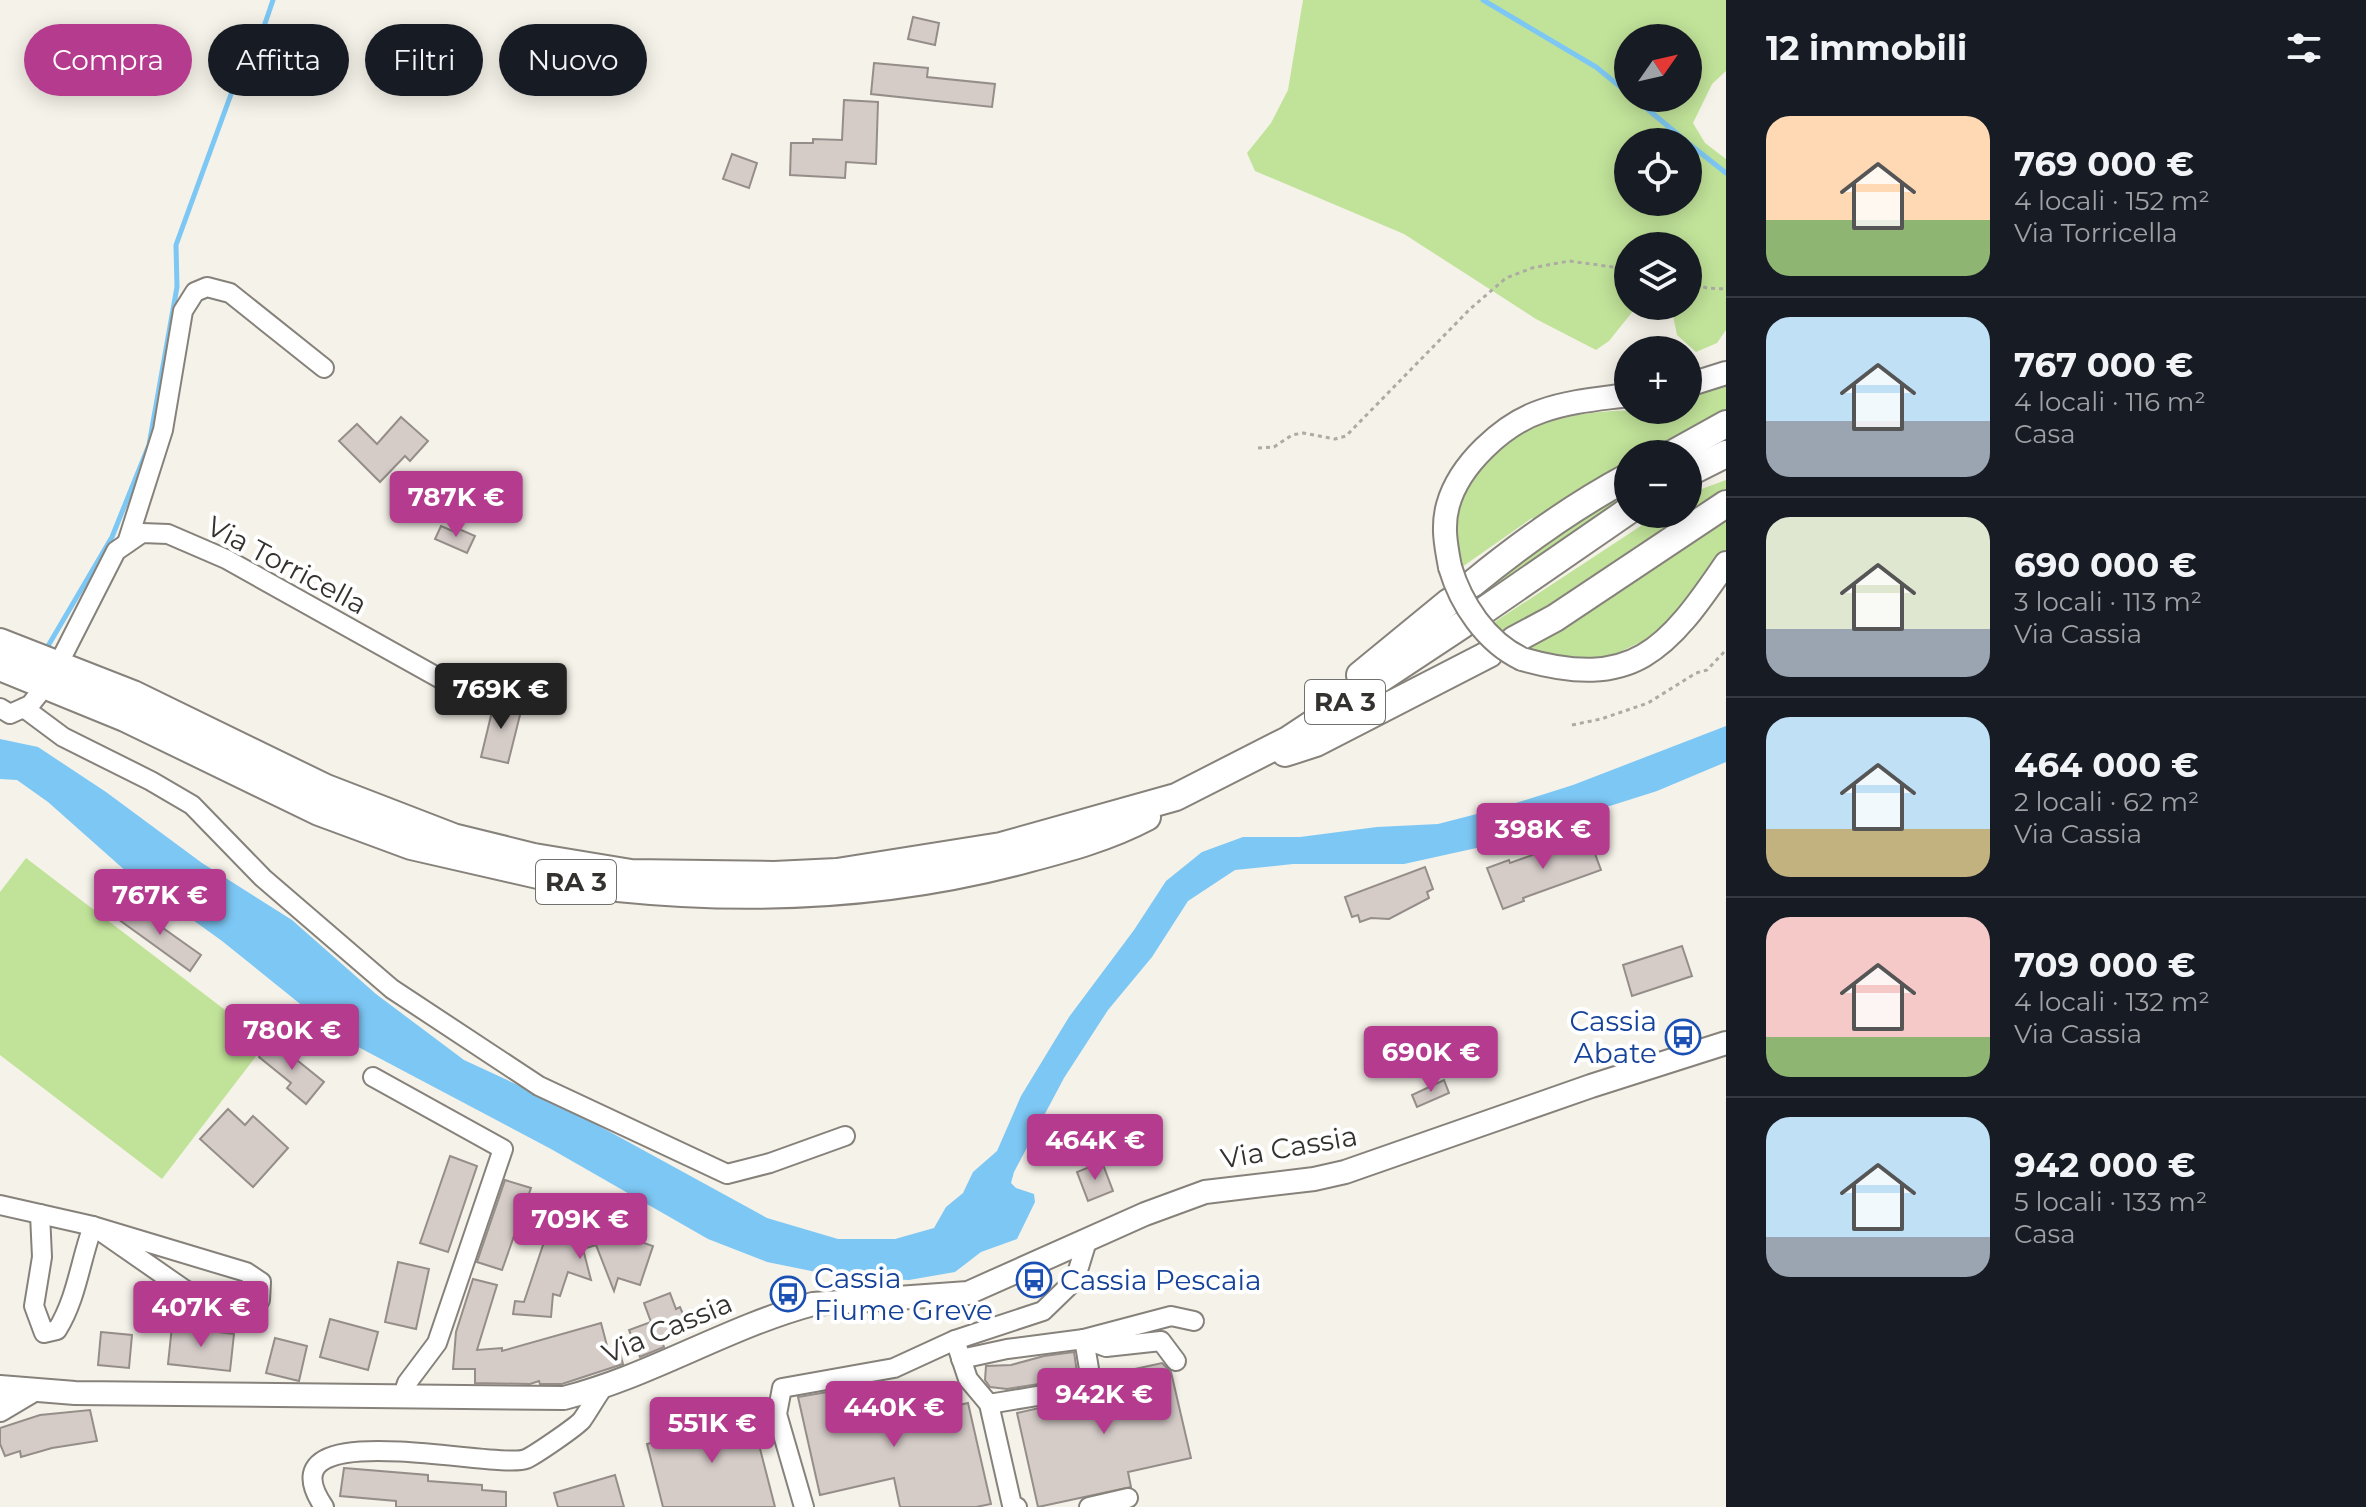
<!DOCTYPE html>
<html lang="it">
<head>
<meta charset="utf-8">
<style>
	:root { --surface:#171b24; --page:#20242c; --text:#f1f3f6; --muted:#9ea1a6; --line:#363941; --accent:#b53b8e }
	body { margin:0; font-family:Montserrat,sans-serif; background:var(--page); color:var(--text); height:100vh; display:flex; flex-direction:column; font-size:30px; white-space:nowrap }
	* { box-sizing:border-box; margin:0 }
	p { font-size:26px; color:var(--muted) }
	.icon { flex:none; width:44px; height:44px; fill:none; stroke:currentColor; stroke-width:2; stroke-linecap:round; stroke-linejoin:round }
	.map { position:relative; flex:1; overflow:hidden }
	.sheet { display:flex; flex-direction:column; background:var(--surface); width:640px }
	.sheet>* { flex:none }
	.guide { position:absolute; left:24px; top:24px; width:760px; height:72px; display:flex; gap:16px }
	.needle { width:52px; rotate:56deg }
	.controls { position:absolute; left:1614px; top:24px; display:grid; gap:16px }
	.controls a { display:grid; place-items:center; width:88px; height:88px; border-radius:50%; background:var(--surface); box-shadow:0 4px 20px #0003; font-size:40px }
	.price { position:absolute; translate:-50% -68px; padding:0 18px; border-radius:8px; background:var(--accent); color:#fff; font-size:26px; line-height:52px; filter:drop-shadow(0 2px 4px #0008) }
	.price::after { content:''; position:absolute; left:50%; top:48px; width:24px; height:18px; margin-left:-12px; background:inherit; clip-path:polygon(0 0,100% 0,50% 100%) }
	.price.active { background:#222; color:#fff }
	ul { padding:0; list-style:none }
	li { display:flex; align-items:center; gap:24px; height:200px; padding:0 40px }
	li+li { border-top:2px solid var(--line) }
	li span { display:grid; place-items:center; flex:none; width:224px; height:160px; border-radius:24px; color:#555 }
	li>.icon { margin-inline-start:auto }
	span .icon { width:96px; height:96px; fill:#fffc; stroke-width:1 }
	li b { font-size:34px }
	h2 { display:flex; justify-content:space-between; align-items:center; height:96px; padding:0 40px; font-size:34px }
	.tag { padding:0 28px; border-radius:36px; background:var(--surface); box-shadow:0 4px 20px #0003; font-size:28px; line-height:72px }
	.tag.active { background:var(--accent); color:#fff }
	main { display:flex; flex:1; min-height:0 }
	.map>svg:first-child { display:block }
	.green { fill:#c1e399; fill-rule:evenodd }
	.water { fill:#7dc7f4 }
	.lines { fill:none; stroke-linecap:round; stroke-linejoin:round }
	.stream { stroke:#7dc7f4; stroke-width:5 }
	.building { fill:#d5ccc8; stroke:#958d89; stroke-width:2 }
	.minor-casing { stroke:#86827b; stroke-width:22 }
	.major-casing { stroke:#86827b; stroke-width:26 }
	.highway-casing { stroke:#86827b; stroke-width:30 }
	.path { stroke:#adaba4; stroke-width:3; stroke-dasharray:4 4; stroke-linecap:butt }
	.minor { stroke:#fff; stroke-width:18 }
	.major { stroke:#fff; stroke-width:22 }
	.highway { stroke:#fff; stroke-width:26 }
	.major-bridge-casing { stroke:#86827b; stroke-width:26; stroke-linecap:butt }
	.major-bridge { stroke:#fff; stroke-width:22 }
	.labels { text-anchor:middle; stroke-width:8; stroke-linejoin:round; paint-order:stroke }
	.shield { fill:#fff; stroke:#70706d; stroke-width:2 }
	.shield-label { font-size:26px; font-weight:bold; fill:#33322f }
	.street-label { font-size:28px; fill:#33322f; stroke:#fff }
	.transit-label { font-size:28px; fill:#164399; stroke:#fff; text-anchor:start }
</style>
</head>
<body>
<main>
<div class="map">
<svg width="1726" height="1507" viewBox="0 0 1726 1507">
	<rect width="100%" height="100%" fill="#f5f2e9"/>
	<g class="green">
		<path d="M 1303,0 L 1726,0 L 1726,71 L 1712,84 L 1693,123 L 1705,143 L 1726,159 L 1726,330 L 1717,343 L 1696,352 L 1677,335 L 1671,306 L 1688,306 L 1688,246 L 1628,246 L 1628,306 L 1637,306 L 1609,341 L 1596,350 L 1536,319 L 1404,234 L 1255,171 L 1247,153 L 1271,123 L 1288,90 ZM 1688,38 L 1688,98 L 1628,98 L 1628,38 ZM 1688,142 L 1688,202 L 1628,202 L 1628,142 Z"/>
		<path d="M 1726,382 L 1726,411 L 1653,454 L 1628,454 L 1628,467 L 1536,521 L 1532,518 L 1462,567 C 1454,535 1454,508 1473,479 C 1523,404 1610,410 1688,410 L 1688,394 Z"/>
		<polygon points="1726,480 1726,493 1508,637 1493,623 1659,514 1688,514 1688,494"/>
		<polygon points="1628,487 1628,496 1478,600 1474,594 1540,542"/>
		<polygon points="1726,516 1726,549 1675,616 1643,641 1609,657 1590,660 1567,659 1526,650 1628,584"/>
		<polygon points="26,858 267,1042 162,1179 0,1055 0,892"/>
	</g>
	<polygon class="water" points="1726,726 1726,762 1657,791 1481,847 1404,864 1293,864 1235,870 1188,901 1152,957 1108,1010 1064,1078 1014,1172 1011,1183 1016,1188 1034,1194 1035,1202 1017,1239 981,1252 955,1272 909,1280 841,1277 767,1262 708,1239 551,1149 345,1040 222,941 128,873 48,802 17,780 0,779 0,739 38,747 106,792 202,863 292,920 376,994 464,1060 559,1104 767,1218 838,1239 895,1239 934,1228 946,1207 963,1193 973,1172 997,1151 1021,1096 1069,1017 1134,930 1166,881 1202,852 1243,837 1300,837 1377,827 1438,824 1500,808 1573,785"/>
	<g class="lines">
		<g class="stream">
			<polyline points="1483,0 1596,67 1628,93"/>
			<polyline points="1634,98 1687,142"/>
			<polyline points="1688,143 1726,173"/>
			<polyline points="48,646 112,537 149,445 177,287 176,245 234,86 255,53 273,0"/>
		</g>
	</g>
	<g class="building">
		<polygon points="913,17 939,23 935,45 908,39"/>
		<polygon points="874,63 928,68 927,77 995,84 992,107 871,94"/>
		<polygon points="844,100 878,102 876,164 846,162 845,178 790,175 791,143 813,143 813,139 842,140"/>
		<polygon points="732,154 757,163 749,188 723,179"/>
		<polygon points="401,417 428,441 410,461 405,456 380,482 339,441 357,424 377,444"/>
		<polygon points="441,526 457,533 459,529 475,536 467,553 435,539"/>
		<polygon points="496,695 512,699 509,708 521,711 508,763 481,757"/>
		<polygon points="1588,835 1601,870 1523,898 1524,901 1503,909 1487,868 1509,860 1510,863"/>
		<polygon points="1425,867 1433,889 1427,892 1429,898 1389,919 1371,918 1360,922 1358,915 1352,917 1345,897"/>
		<polygon points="129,904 201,955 190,971 118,919"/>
		<polygon points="1682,946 1692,976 1632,996 1623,965"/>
		<polygon points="272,1040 324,1082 306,1104 287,1088 291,1083 259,1057"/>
		<polygon points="1444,1080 1449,1093 1417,1107 1412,1095"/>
		<polygon points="228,1109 245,1125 253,1116 288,1148 253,1187 200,1139"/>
		<polygon points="450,1156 477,1166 448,1252 420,1243"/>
		<polygon points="1102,1162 1113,1191 1088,1201 1077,1172"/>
		<polygon points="505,1180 531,1188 502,1270 477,1262"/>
		<polygon points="554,1212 653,1246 640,1285 618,1278 614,1291 596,1245 583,1249 591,1280 568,1272 560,1296 553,1294 551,1317 513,1314 515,1301 524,1302"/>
		<polygon points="398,1262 429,1269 416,1329 385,1322"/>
		<polygon points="473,1279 497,1285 477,1350 502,1348 502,1351 601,1323 610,1357 620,1353 623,1364 562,1384 540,1384 539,1381 530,1384 475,1383 475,1369 453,1369 456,1332"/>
		<polygon points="670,1293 676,1309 680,1307 689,1328 661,1339 664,1347 640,1357 629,1330 651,1322 644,1303"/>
		<polygon points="330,1319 378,1332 368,1370 320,1357"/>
		<polygon points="172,1326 234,1334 230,1371 168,1364"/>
		<polygon points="101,1332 132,1335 129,1368 98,1365"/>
		<polygon points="275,1338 307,1346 299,1381 266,1373"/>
		<polygon points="1074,1352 1077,1372 1039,1384 1007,1389 990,1387 985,1380 986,1366 1011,1365 1044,1356"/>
		<polygon points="1162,1363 1171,1372 1191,1458 1128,1472 1131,1487 1038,1507 1017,1413 1110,1392 1107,1375"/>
		<polygon points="880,1383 888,1421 968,1403 991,1504 976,1507 900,1507 894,1478 820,1495 798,1397"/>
		<polygon points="90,1410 97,1441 52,1448 21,1457 20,1451 5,1456 0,1444 0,1428 40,1415"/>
		<polygon points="750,1410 775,1507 663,1507 647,1444 669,1438 668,1431"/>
		<polygon points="344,1468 428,1475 428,1481 482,1485 482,1490 506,1492 506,1507 396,1507 396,1501 340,1496"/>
		<polygon points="615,1475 624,1507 558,1507 554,1493"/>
	</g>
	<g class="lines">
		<g class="minor-casing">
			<g id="minor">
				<polyline points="127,543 163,430 183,311 195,292 207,287 230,293 324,368"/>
				<polyline points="63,655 116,551 142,533 168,534 226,559 448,683"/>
				<polyline points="0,708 10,714 30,705 38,695"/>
				<polyline points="24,708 63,737 151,781 192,805 263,878 392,989 539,1086 727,1174 770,1163 845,1136"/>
				<polyline points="373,1077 503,1149 437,1343 407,1383 402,1398"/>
				<polyline points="0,1205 93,1226 246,1272 261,1282 260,1300 251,1313 230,1312 185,1290 93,1226"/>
				<path d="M 40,1214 L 42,1257 L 34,1306 L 44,1333 L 57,1330 C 77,1298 80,1261 93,1226"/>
				<polyline points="1084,1339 1171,1316 1194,1321"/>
				<polyline points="1084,1339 1106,1347 1161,1341 1176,1361"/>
				<polyline points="961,1359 1007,1349 1084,1339 1091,1381 1043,1395 989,1404"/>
				<path d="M 324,1507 C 258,1410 496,1471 526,1459 C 535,1455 576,1427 582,1420 C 589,1410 595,1399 602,1389"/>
				<polyline points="804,1507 777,1414 782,1388 894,1368 955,1340"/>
				<polyline points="1017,1507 1012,1505 989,1404 968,1379 955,1340 1043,1311 1075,1280 1087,1241"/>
				<polyline points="1089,1507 1128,1498"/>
			</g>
		</g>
		<g class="major-casing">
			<g id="major">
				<polyline points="1688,385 1726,373"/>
				<path d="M 1450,567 C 1446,546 1442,526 1448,505 C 1459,465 1503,424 1542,411 C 1570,401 1599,399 1628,395"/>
				<path d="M 1522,659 C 1633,691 1667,650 1726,563"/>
				<path d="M 0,1387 L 75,1393 L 564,1398 C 651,1376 727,1327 813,1304 L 968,1293 L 1145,1214 L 1205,1192 L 1314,1179 L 1345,1172 L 1591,1086 L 1726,1043"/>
				<polyline points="0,1410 32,1391"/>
			</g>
		</g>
		<g class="highway-casing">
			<g id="highway">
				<polyline points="1672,454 1726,424"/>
				<polyline points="1688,473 1726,454"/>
				<path d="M 1472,584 C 1521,544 1572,507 1628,477"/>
				<polyline points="1486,609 1628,511"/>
				<polyline points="1514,640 1555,618 1726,504"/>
				<polyline points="0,642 133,694 326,788 453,837 534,857 631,873 774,875 837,872 1001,846 1176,797 1288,740 1462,625"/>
				<polyline points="0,667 125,718 319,812 411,846 551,878"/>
				<polyline points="1360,675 1449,602"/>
				<polyline points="1285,753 1316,743 1489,654"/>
				<path d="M 618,888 C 755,902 894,895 1027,859 C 1069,848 1109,837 1147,817"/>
			</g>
		</g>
		<g class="path">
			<polyline points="1688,282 1707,288 1726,289"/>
			<polyline points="1258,448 1274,447 1292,435 1303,433 1335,439 1346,436 1470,309 1506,278 1532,268 1569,261 1628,269"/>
			<polyline points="1572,725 1601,719 1648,703 1696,673 1707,670 1726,650"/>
		</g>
		<use href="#minor" class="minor"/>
		<use href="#major" class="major"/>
		<use href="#highway" class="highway"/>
		<g class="major-bridge-casing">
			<path id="major-bridge" d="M 1450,567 C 1461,604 1486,642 1522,659"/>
		</g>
		<use href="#major-bridge" class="major-bridge"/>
	</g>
	<defs>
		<g id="bus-ring" transform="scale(1.8)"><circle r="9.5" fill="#fff" stroke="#1a4fb4" stroke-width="1.5"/><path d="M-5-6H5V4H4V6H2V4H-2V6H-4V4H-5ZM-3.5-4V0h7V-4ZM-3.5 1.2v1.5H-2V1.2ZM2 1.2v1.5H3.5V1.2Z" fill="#1a4fb4"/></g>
	</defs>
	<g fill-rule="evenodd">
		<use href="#bus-ring" x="1683" y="1037"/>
		<use href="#bus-ring" x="1034" y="1280"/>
		<use href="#bus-ring" x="788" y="1294"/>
	</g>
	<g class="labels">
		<g class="shield">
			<rect x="1305" y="680" width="80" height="44" rx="6"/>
			<rect x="536" y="860" width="80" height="44" rx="6"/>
		</g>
		<g class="shield-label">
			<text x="1345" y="711">RA 3</text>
			<text x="576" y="891">RA 3</text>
		</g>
		<g class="street-label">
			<text transform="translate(287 565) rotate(28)" y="10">Via Torricella</text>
			<text transform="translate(1289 1147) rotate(-10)" y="10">Via Cassia</text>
			<text transform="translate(667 1328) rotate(-23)" y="10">Via Cassia</text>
		</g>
		<g class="transit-label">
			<text x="1657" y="1031" text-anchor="end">Cassia<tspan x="1657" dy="32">Abate</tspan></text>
			<text x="814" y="1288">Cassia<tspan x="814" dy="32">Fiume Greve</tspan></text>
			<text x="1060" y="1290">Cassia Pescaia</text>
		</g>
	</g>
</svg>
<div class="controls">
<a><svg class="needle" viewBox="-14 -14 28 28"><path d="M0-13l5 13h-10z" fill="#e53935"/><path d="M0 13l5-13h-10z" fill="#9ea1a6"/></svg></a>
<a><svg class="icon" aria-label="locate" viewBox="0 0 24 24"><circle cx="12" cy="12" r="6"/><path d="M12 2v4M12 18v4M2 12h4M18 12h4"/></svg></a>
<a><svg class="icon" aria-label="layers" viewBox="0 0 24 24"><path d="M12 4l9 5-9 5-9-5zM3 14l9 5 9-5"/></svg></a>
<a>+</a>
<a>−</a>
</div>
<b class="price" style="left:456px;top:539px">787K €</b>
<b class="price active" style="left:501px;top:731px">769K €</b>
<b class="price" style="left:1543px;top:871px">398K €</b>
<b class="price" style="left:160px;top:937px">767K €</b>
<b class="price" style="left:292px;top:1072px">780K €</b>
<b class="price" style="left:1431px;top:1094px">690K €</b>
<b class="price" style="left:1095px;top:1182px">464K €</b>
<b class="price" style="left:580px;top:1261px">709K €</b>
<b class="price" style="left:201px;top:1349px">407K €</b>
<b class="price" style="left:1104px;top:1436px">942K €</b>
<b class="price" style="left:894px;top:1449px">440K €</b>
<b class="price" style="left:712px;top:1465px">551K €</b>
<div class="guide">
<a class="tag active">Compra</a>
<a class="tag">Affitta</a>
<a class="tag">Filtri</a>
<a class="tag">Nuovo</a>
</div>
</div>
<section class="sheet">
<h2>12 immobili<svg class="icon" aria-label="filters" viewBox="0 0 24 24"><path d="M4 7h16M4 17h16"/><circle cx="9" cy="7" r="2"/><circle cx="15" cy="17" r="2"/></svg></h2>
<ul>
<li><span style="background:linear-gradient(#ffd9b3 65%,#8fb573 0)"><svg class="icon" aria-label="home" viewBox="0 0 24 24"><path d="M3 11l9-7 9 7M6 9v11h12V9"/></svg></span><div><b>769 000 €</b><p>4 locali · 152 m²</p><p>Via Torricella</p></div></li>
<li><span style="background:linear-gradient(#bfe0f5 65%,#9aa5b1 0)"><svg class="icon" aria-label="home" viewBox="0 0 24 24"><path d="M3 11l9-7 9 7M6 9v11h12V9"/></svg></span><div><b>767 000 €</b><p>4 locali · 116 m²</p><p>Casa</p></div></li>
<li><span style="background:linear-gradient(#dfe7d0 70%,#9aa5b1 0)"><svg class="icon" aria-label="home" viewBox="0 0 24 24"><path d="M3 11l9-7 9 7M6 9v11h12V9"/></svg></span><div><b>690 000 €</b><p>3 locali · 113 m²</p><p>Via Cassia</p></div></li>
<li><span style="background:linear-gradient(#bfe0f5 70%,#c2b280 0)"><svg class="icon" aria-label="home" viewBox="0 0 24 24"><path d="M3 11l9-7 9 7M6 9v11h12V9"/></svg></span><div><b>464 000 €</b><p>2 locali · 62 m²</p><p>Via Cassia</p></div></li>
<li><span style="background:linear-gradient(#f6c9c9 75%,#8fb573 0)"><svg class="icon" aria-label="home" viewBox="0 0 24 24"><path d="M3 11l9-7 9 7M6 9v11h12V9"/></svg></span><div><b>709 000 €</b><p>4 locali · 132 m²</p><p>Via Cassia</p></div></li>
<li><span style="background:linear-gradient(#bfe0f5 75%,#9aa5b1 0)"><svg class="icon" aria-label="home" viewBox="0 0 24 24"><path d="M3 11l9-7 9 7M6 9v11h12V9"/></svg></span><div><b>942 000 €</b><p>5 locali · 133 m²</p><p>Casa</p></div></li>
</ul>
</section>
</main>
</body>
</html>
